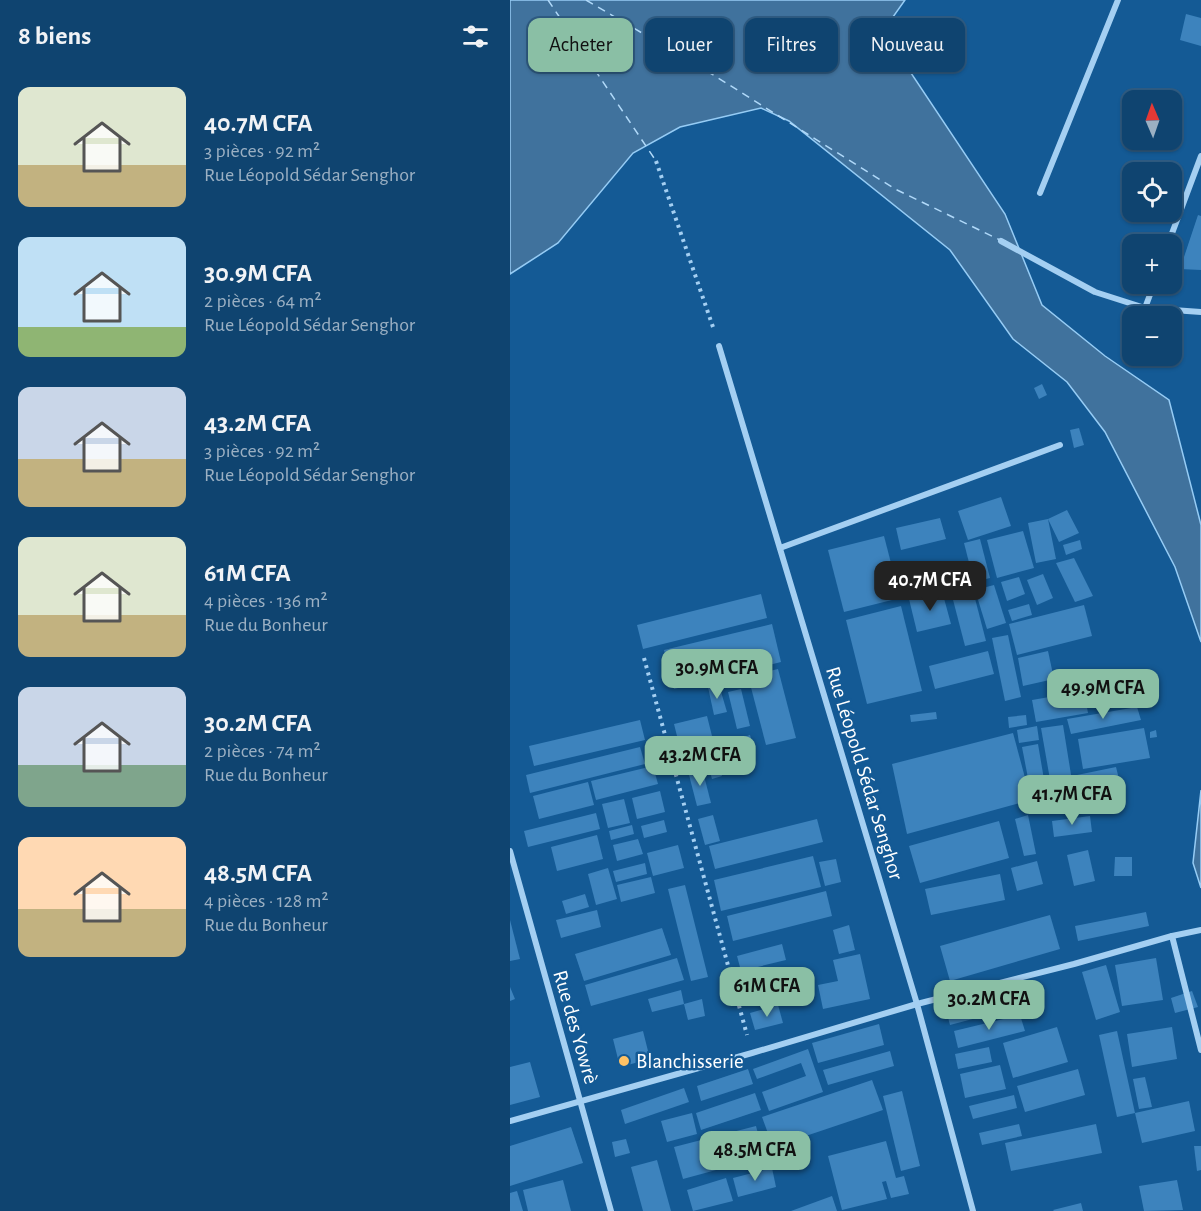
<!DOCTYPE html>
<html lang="fr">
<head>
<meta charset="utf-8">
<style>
	:root { --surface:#0f4470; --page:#1d4e78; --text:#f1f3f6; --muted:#9bb0c3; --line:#2f5c83; --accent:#8abfa5 }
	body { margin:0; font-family:"Alegreya Sans",sans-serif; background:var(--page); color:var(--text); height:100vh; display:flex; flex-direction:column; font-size:22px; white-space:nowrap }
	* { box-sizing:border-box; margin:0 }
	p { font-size:20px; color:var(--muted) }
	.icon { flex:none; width:33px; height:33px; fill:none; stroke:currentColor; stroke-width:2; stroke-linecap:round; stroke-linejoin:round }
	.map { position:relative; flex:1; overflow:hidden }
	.sheet { display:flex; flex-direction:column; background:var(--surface); width:510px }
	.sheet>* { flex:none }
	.hud { position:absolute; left:18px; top:18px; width:570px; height:54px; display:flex; gap:12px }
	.needle { width:39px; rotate:358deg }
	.controls { position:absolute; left:612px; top:90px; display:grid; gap:12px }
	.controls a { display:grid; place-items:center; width:60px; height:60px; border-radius:12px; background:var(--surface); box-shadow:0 2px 4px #0004,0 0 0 2px var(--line); font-size:30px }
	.price { position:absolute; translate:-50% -51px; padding:0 14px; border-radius:12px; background:var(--accent); color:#111; font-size:20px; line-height:39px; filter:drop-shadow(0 2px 3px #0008) }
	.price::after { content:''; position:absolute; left:50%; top:36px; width:18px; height:14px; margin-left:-9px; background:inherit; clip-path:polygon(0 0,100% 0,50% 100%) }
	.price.selected { background:#222; color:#fff }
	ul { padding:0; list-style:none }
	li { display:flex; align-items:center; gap:18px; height:150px; padding:0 18px }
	li span { display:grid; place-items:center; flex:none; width:168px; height:120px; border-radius:12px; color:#555 }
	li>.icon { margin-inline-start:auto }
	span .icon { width:72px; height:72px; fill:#fffc; stroke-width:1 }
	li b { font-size:26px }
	h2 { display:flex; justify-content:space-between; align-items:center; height:72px; padding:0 18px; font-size:26px }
	.chip { padding:0 21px; border-radius:12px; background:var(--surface); box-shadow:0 2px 4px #0004,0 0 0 2px var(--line); font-size:21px; line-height:54px }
	.chip.selected { background:var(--accent); color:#111 }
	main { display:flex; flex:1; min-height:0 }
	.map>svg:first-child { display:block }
	.water { fill:#40729d; stroke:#96ccf5; stroke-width:1.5 }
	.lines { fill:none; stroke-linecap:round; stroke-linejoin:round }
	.ferry { stroke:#b0d9f9; stroke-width:1.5; stroke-dasharray:8 6; stroke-linecap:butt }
	.building { fill:#3d83bd }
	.path { stroke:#a4cff2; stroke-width:4; stroke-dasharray:3 4.5; stroke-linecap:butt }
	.street { stroke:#a4cff2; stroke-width:6 }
	.poi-dot { fill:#ffc265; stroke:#145a95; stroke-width:2 }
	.labels { text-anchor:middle; stroke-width:5; stroke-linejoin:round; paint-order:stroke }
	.street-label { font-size:21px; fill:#fff; stroke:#145a95 }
	.poi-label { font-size:21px; fill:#fff; stroke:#145a95; text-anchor:start }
</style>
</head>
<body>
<main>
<section class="sheet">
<h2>8 biens<svg class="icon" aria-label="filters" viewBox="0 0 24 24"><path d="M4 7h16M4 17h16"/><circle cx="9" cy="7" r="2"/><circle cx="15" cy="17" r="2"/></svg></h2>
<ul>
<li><span style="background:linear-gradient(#dfe7d0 65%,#c2b280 0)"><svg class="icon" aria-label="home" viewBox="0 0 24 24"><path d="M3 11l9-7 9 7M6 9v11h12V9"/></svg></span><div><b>40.7M CFA</b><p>3 pièces · 92 m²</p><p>Rue Léopold Sédar Senghor</p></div></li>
<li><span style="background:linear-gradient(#bfe0f5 75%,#8fb573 0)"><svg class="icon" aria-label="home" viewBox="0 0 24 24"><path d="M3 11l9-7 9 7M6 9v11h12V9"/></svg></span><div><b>30.9M CFA</b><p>2 pièces · 64 m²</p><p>Rue Léopold Sédar Senghor</p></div></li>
<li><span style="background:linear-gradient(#c9d6e8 60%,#c2b280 0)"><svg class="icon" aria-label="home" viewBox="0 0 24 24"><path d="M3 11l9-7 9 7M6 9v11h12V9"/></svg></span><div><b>43.2M CFA</b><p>3 pièces · 92 m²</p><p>Rue Léopold Sédar Senghor</p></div></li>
<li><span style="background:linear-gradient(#dfe7d0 65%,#c2b280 0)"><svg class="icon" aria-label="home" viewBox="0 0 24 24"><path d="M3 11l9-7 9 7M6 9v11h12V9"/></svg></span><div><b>61M CFA</b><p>4 pièces · 136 m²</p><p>Rue du Bonheur</p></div></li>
<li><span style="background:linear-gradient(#c9d6e8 65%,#7fa58c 0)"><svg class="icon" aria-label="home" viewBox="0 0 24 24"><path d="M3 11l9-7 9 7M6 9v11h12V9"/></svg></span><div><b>30.2M CFA</b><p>2 pièces · 74 m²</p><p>Rue du Bonheur</p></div></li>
<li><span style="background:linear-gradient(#ffd9b3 60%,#c2b280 0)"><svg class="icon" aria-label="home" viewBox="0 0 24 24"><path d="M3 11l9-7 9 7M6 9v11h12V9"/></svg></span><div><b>48.5M CFA</b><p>4 pièces · 128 m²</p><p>Rue du Bonheur</p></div></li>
</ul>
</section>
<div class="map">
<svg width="691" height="1211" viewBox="0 0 691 1211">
	<rect width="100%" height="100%" fill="#145a95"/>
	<g class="water">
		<polygon points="0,0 395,0 373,31 495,214 532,305 595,356 659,400 691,525 691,642 665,567 595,432 557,382 503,339 440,250 279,121 251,108 170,127 123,153 48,243 0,274"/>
		<polygon points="691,790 691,888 683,863"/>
	</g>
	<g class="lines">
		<g class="ferry">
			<polyline points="38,0 146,161"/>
			<polyline points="76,0 205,76 385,189 490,240"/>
		</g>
	</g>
	<g class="building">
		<polygon points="676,14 691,18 691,46 670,40"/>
		<polygon points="688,215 691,216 691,270 670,269"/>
		<polygon points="532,384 537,395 529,399 524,388"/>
		<polygon points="569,428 574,445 564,448 560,430"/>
		<polygon points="491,497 501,526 458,540 448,511"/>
		<polygon points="557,510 569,533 549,542 538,519 546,559 526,563 518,523 538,519"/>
		<polygon points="430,518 436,539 391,550 386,528"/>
		<polygon points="513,531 524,568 487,578 477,540"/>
		<polygon points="374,536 390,598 334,612 318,550"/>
		<polygon points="470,539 480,578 464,582 454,543"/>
		<polygon points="570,540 572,549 556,555 553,545"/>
		<polygon points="564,558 583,596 565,602 546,563"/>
		<polygon points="533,574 543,598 527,605 517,580"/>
		<polygon points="509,577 515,594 497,601 491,582"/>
		<polygon points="484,585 496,623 477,629 465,590"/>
		<polygon points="462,587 476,641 455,646 441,592"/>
		<polygon points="432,591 441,624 407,632 399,599"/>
		<polygon points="251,594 257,618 133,649 127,625"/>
		<polygon points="519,604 522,615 502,621 498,610"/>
		<polygon points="574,605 582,636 507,655 499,624"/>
		<polygon points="391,606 412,691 357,704 336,620"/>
		<polygon points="262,624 271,662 164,689 154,650"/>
		<polygon points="498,635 511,697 495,701 482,638"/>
		<polygon points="478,651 484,674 425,689 419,666"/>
		<polygon points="538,651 544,679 513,686 508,658"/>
		<polygon points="268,669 286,738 256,745 238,676"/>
		<polygon points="645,684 647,703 614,707 612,687"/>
		<polygon points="209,685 217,712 204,715 198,687"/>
		<polygon points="231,689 240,726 227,729 218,692"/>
		<polygon points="574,691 578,713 526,722 522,700"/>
		<polygon points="627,707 631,720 561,734 557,719"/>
		<polygon points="426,712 427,719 401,722 400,715"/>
		<polygon points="516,715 517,725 499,728 498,717"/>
		<polygon points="197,716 207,756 174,764 164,724"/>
		<polygon points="130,720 135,740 24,766 19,746"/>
		<polygon points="553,725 563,787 542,791 531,728"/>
		<polygon points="527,726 529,740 509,743 507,730"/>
		<polygon points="634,728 640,758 573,769 568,739"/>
		<polygon points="646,730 647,737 640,738 640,732"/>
		<polygon points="503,733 521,800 397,834 382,764"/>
		<polygon points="240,735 245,751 232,755 228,739"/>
		<polygon points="528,744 537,797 522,799 512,747"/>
		<polygon points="130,747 135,764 20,793 16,775"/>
		<polygon points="207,759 212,776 202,779 197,761"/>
		<polygon points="143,766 148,784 86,800 81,781"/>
		<polygon points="606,767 609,779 569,787 567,775"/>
		<polygon points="192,768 201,803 187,806 178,771"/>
		<polygon points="78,782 84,805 29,819 23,796"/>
		<polygon points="150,791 155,812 127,819 122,798"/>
		<polygon points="114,799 120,823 98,828 92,804"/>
		<polygon points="86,813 90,829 18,847 14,831"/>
		<polygon points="203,815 210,841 195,845 188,819"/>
		<polygon points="518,815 526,854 514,856 505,819"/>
		<polygon points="580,816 582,832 544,837 542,821"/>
		<polygon points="307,819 313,842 205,869 199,846"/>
		<polygon points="154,820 157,832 134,838 131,826"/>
		<polygon points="489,821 499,858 410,883 399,846"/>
		<polygon points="122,825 124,834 101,840 99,831"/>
		<polygon points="87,835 93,859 47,871 41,847"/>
		<polygon points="128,839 133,854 107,861 103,845"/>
		<polygon points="168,845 174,868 143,876 137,853"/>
		<polygon points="578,850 585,881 564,886 557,855"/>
		<polygon points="303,856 311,887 211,911 204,880"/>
		<polygon points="605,857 622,857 622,876 604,876"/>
		<polygon points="326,859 331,882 315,886 309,862"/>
		<polygon points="527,861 533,884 507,891 501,868"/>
		<polygon points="135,863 137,874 106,882 103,871"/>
		<polygon points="98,868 107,899 86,905 78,874"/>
		<polygon points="490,874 495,900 421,915 415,889"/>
		<polygon points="141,877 145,893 111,902 107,885"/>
		<polygon points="175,885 198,977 181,981 158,889"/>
		<polygon points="316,891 322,916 223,941 217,916"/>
		<polygon points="75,894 79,907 56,914 52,901"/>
		<polygon points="87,910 91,927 51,938 46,920"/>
		<polygon points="636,912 639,926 568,941 565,926"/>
		<polygon points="540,915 550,949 440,981 430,946"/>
		<polygon points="0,920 10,959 0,961"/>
		<polygon points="339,925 345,950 329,954 323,930"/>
		<polygon points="152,928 161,955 74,981 65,954"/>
		<polygon points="272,944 276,960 231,971 227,956"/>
		<polygon points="350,954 360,999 313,1009 308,985 328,981 323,960"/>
		<polygon points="167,958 174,980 81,1006 75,985"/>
		<polygon points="646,958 653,1000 612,1006 605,965"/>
		<polygon points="596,965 610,1012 586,1020 572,972"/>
		<polygon points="245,980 251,1003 240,1005 234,983"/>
		<polygon points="0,987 5,999 0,1001"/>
		<polygon points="503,989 508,1007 440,1025 435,1006"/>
		<polygon points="171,990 174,1004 192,999 195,1016 178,1020 174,1004 142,1012 138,999"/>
		<polygon points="682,991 688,1007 665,1013 661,998"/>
		<polygon points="268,1005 273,1023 245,1030 240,1013"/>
		<polygon points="510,1015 515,1031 448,1048 444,1031"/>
		<polygon points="369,1024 374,1045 308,1063 302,1043"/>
		<polygon points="547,1027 558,1062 503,1078 493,1043"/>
		<polygon points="662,1027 667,1059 622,1067 617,1034"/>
		<polygon points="133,1031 140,1059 110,1067 103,1039"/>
		<polygon points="607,1031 625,1113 607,1117 589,1035"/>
		<polygon points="479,1047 482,1062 448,1069 445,1054"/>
		<polygon points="298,1049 313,1092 259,1111 252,1092 296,1076 291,1063 247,1079 243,1069"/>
		<polygon points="380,1051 384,1066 318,1085 313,1070"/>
		<polygon points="20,1062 30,1097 0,1105 0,1067"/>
		<polygon points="490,1065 496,1089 455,1098 450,1074"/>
		<polygon points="238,1069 243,1084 191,1101 187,1086"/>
		<polygon points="568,1069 575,1095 515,1112 507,1086"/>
		<polygon points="635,1077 642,1107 629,1109 623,1079"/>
		<polygon points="362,1080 373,1110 263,1147 252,1117"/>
		<polygon points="174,1088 179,1102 115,1124 111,1110"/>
		<polygon points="392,1091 410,1166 391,1171 373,1096"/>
		<polygon points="245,1093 251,1110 191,1130 186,1113"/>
		<polygon points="504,1095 507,1108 463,1119 459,1106"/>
		<polygon points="679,1101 685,1131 632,1143 625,1113"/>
		<polygon points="182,1113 187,1134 157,1142 151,1121"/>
		<polygon points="509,1124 512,1136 472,1145 469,1133"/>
		<polygon points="586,1124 592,1153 501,1171 495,1143"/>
		<polygon points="246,1126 254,1157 173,1179 164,1147"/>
		<polygon points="61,1127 73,1163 0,1186 0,1146"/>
		<polygon points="116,1139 120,1153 105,1157 102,1142"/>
		<polygon points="376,1141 386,1178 394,1176 399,1194 381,1198 376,1181 372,1182 377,1199 332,1210 318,1156"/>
		<polygon points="684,1146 691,1146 691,1170 687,1171"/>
		<polygon points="147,1160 161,1211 133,1211 121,1167"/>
		<polygon points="262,1168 266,1187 228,1197 223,1178"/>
		<polygon points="216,1178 223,1201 183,1211 177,1190"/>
		<polygon points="53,1180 61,1211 18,1211 13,1190"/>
		<polygon points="667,1180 673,1210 634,1211 629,1186"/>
		<polygon points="7,1191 13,1211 0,1211 0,1193"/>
		<polygon points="322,1196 327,1211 281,1211"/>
		<polygon points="571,1203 573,1211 544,1211 543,1210"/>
	</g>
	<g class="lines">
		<g class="path">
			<polyline points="146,161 204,330"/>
			<polyline points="134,658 237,1035"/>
		</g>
		<g class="street">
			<polyline points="530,193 608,0"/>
			<polyline points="491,241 585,292 635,308 691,312"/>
			<polyline points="658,244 691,156"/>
			<polyline points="635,308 644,284"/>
			<polyline points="209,346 407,1004 463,1211"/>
			<polyline points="270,548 550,445"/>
			<polyline points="0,851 101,1211"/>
			<polyline points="662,936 691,1050"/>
			<polyline points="0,1121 242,1053 407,1004 564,964 662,936 691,930"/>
		</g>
	</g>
	<circle class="poi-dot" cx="114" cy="1061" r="6"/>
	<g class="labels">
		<g class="street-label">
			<text transform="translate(355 773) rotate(73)" y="7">Rue Léopold Sédar Senghor</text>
			<text transform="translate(66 1027) rotate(74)" y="7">Rue des Yowrè</text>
		</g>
		<g class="poi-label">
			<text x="126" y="1068">Blanchisserie</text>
		</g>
	</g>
</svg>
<div class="controls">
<a><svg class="needle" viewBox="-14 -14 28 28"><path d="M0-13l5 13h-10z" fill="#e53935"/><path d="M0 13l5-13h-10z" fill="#9bb0c3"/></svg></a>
<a><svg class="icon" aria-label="locate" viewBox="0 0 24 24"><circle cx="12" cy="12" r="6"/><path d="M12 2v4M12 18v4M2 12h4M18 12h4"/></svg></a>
<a>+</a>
<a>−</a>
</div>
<b class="price selected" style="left:420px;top:612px">40.7M CFA</b>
<b class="price" style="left:207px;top:700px">30.9M CFA</b>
<b class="price" style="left:593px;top:720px">49.9M CFA</b>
<b class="price" style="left:190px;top:787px">43.2M CFA</b>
<b class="price" style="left:562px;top:826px">41.7M CFA</b>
<b class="price" style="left:257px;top:1018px">61M CFA</b>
<b class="price" style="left:479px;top:1031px">30.2M CFA</b>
<b class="price" style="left:245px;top:1182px">48.5M CFA</b>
<div class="hud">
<a class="chip selected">Acheter</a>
<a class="chip">Louer</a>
<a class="chip">Filtres</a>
<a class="chip">Nouveau</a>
</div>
</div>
</main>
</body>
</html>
